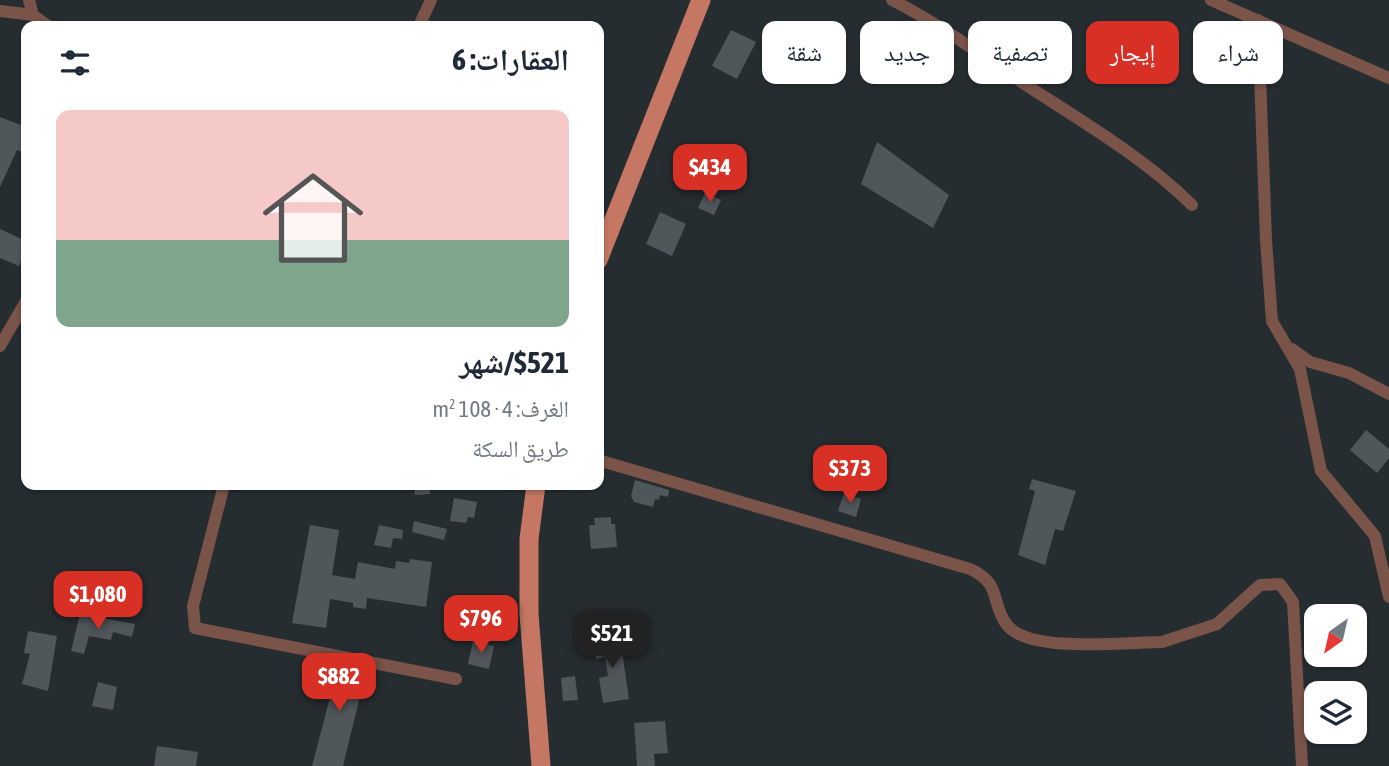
<!DOCTYPE html>
<html lang="ar">
<head>
<meta charset="utf-8">
<style>
	:root { --surface:#fff; --page:#f2f2f3; --text:#1f2937; --muted:#747a83; --line:#e0e1e3; --accent:#d93025 }
	body { margin:0; font-family:"Asap Condensed","Noto Naskh Arabic",sans-serif; background:var(--page); color:var(--text); direction:rtl; height:100vh; display:flex; flex-direction:column; font-size:26px; white-space:nowrap }
	* { box-sizing:border-box; margin:0 }
	p { font-size:23px; color:var(--muted) }
	.icon { flex:none; width:38px; height:38px; fill:none; stroke:currentColor; stroke-width:2; stroke-linecap:round; stroke-linejoin:round }
	.map { position:relative; flex:1; overflow:hidden; direction:ltr }
	.sheet { position:absolute; left:21px; top:21px; width:583px; height:469px; display:flex; flex-direction:column; background:var(--surface); border-radius:14px; box-shadow:0 2px 5px #0004; direction:rtl }
	.sheet>* { flex:none }
	.hud { position:absolute; left:625px; top:21px; width:658px; height:63px; direction:rtl; display:flex; gap:14px }
	.needle { width:46px; rotate:214deg }
	.tools { position:absolute; left:1304px; top:604px; display:grid; gap:14px }
	.tools a { display:grid; place-items:center; width:63px; height:63px; border-radius:14px; background:var(--surface); box-shadow:0 2px 5px #0004; font-size:35px }
	.price { position:absolute; translate:-50% -60px; padding:0 16px; border-radius:14px; background:var(--accent); color:#fff; font-size:23px; line-height:46px; filter:drop-shadow(0 2px 4px #0008) }
	.price::after { content:''; position:absolute; left:50%; top:42px; width:21px; height:16px; margin-left:-10px; background:inherit; clip-path:polygon(0 0,100% 0,50% 100%) }
	.price.selected { background:#222; color:#fff }
	ul { padding:0; list-style:none }
	li { display:grid; align-content:center; gap:14px; height:371px; padding:0 35px }
	li+li { border-top:2px solid var(--line) }
	li span { display:grid; place-items:center; height:217px; border-radius:14px; color:#555 }
	li>.icon { margin-inline-start:auto }
	span .icon { width:126px; height:126px; fill:#fffc; stroke-width:1 }
	li b { font-size:30px }
	h2 { display:flex; justify-content:space-between; align-items:center; height:84px; padding:0 35px; font-size:30px }
	.pill { padding:0 24px; border-radius:14px; background:var(--surface); box-shadow:0 2px 5px #0004; font-size:24px; line-height:63px }
	.pill.selected { background:var(--accent); color:#fff }
	.map>svg:first-child { display:block }
	.building { fill:#50575b }
	.lines { fill:none; stroke-linecap:round; stroke-linejoin:round }
	.minor { stroke:#7a5349; stroke-width:12 }
	.primary { stroke:#c57763; stroke-width:19 }
</style>
</head>
<body>
<div class="map">
<svg width="1389" height="766" viewBox="0 0 1389 766">
	<rect width="100%" height="100%" fill="#262d30"/>
	<g class="building">
		<polygon points="731,30 756,42 737,79 712,66"/>
		<polygon points="0,117 26,127 26,153 17,150 0,187"/>
		<polygon points="877,142 949,195 933,228 861,184"/>
		<polygon points="705,193 721,200 714,215 698,208"/>
		<polygon points="660,212 686,224 672,256 646,244"/>
		<polygon points="0,229 24,240 20,249 25,251 19,266 0,258"/>
		<polygon points="1366,430 1389,449 1389,458 1377,473 1350,450"/>
		<polygon points="1032,479 1076,491 1063,531 1055,529 1045,565 1018,555 1035,491 1029,489"/>
		<polygon points="635,480 669,490 668,497 660,495 659,500 655,499 653,507 634,502 631,496"/>
		<polygon points="414,485 429,485 430,494 415,495"/>
		<polygon points="844,493 861,499 856,517 838,511"/>
		<polygon points="454,498 477,502 474,518 468,517 466,523 450,521"/>
		<polygon points="611,517 611,524 615,524 617,547 591,549 589,525 595,525 594,518"/>
		<polygon points="414,521 447,529 444,540 412,532"/>
		<polygon points="310,525 339,530 332,575 355,579 358,562 395,569 396,561 409,563 410,559 432,562 426,607 367,598 366,609 353,607 353,603 330,599 326,628 292,623"/>
		<polygon points="379,525 403,530 402,539 393,538 391,548 374,545"/>
		<polygon points="80,614 135,624 132,637 113,632 111,640 89,636 84,654 71,651"/>
		<polygon points="28,631 57,636 48,691 22,684 30,654 24,653"/>
		<polygon points="620,637 629,699 603,703 599,678 608,676 605,657 596,659 593,641"/>
		<polygon points="473,641 494,646 489,669 468,664"/>
		<polygon points="326,663 370,671 366,689 362,688 343,766 312,766 331,694 320,691"/>
		<polygon points="575,676 578,700 563,701 561,678"/>
		<polygon points="98,682 117,687 113,710 92,706"/>
		<polygon points="665,721 668,753 654,754 655,766 637,766 634,723"/>
		<polygon points="157,746 198,752 196,766 154,766"/>
	</g>
	<g class="lines">
		<g class="minor">
			<polyline points="29,0 33,15 48,26"/>
			<path d="M 892,0 C 939,24 980,54 1023,83 C 1081,121 1142,156 1192,205"/>
			<polyline points="1211,0 1389,78"/>
			<polyline points="0,11 33,15"/>
			<polyline points="1258,20 1266,240 1272,321 1300,369 1321,471 1375,536 1389,597"/>
			<polyline points="419,26 431,0"/>
			<polyline points="0,346 26,301"/>
			<polyline points="1292,349 1310,362 1349,373 1389,394"/>
			<path d="M 598,460 L 970,569 C 1003,584 990,603 1007,625 C 1030,654 1128,642 1162,642 L 1217,624 L 1260,585 L 1280,584 L 1293,602 L 1302,766"/>
			<polyline points="224,485 193,606 195,628 456,679"/>
		</g>
		<g class="primary">
			<polyline points="598,260 701,0"/>
			<polyline points="536,485 529,539 529,614 541,766"/>
		</g>
	</g>
</svg>
<div class="tools">
<a><svg class="needle" viewBox="-14 -14 28 28"><path d="M0-13l5 13h-10z" fill="#e53935"/><path d="M0 13l5-13h-10z" fill="#747a83"/></svg></a>
<a><svg class="icon" aria-label="layers" viewBox="0 0 24 24"><path d="M12 4l9 5-9 5-9-5zM3 14l9 5 9-5"/></svg></a>
</div>
<b class="price" style="left:710px;top:204px">$434</b>
<b class="price" style="left:850px;top:505px">$373</b>
<b class="price" style="left:98px;top:631px">$1,080</b>
<b class="price" style="left:481px;top:655px">$796</b>
<b class="price selected" style="left:612px;top:670px">$521</b>
<b class="price" style="left:339px;top:713px">$882</b>
<div class="hud">
<a class="pill">شراء</a>
<a class="pill selected">إيجار</a>
<a class="pill">تصفية</a>
<a class="pill">جديد</a>
<a class="pill">شقة</a>
</div>
<section class="sheet">
<h2>العقارات: 6<svg class="icon" aria-label="filters" viewBox="0 0 24 24"><path d="M4 7h16M4 17h16"/><circle cx="9" cy="7" r="2"/><circle cx="15" cy="17" r="2"/></svg></h2>
<ul>
<li><span style="background:linear-gradient(#f6c9c9 60%,#7fa58c 0)"><svg class="icon" aria-label="home" viewBox="0 0 24 24"><path d="M3 11l9-7 9 7M6 9v11h12V9"/></svg></span><div><b>$521/شهر</b><p>الغرف: 4 · 108 m²</p><p>طريق السكة</p></div></li>
</ul>
</section>
</div>
</body>
</html>
